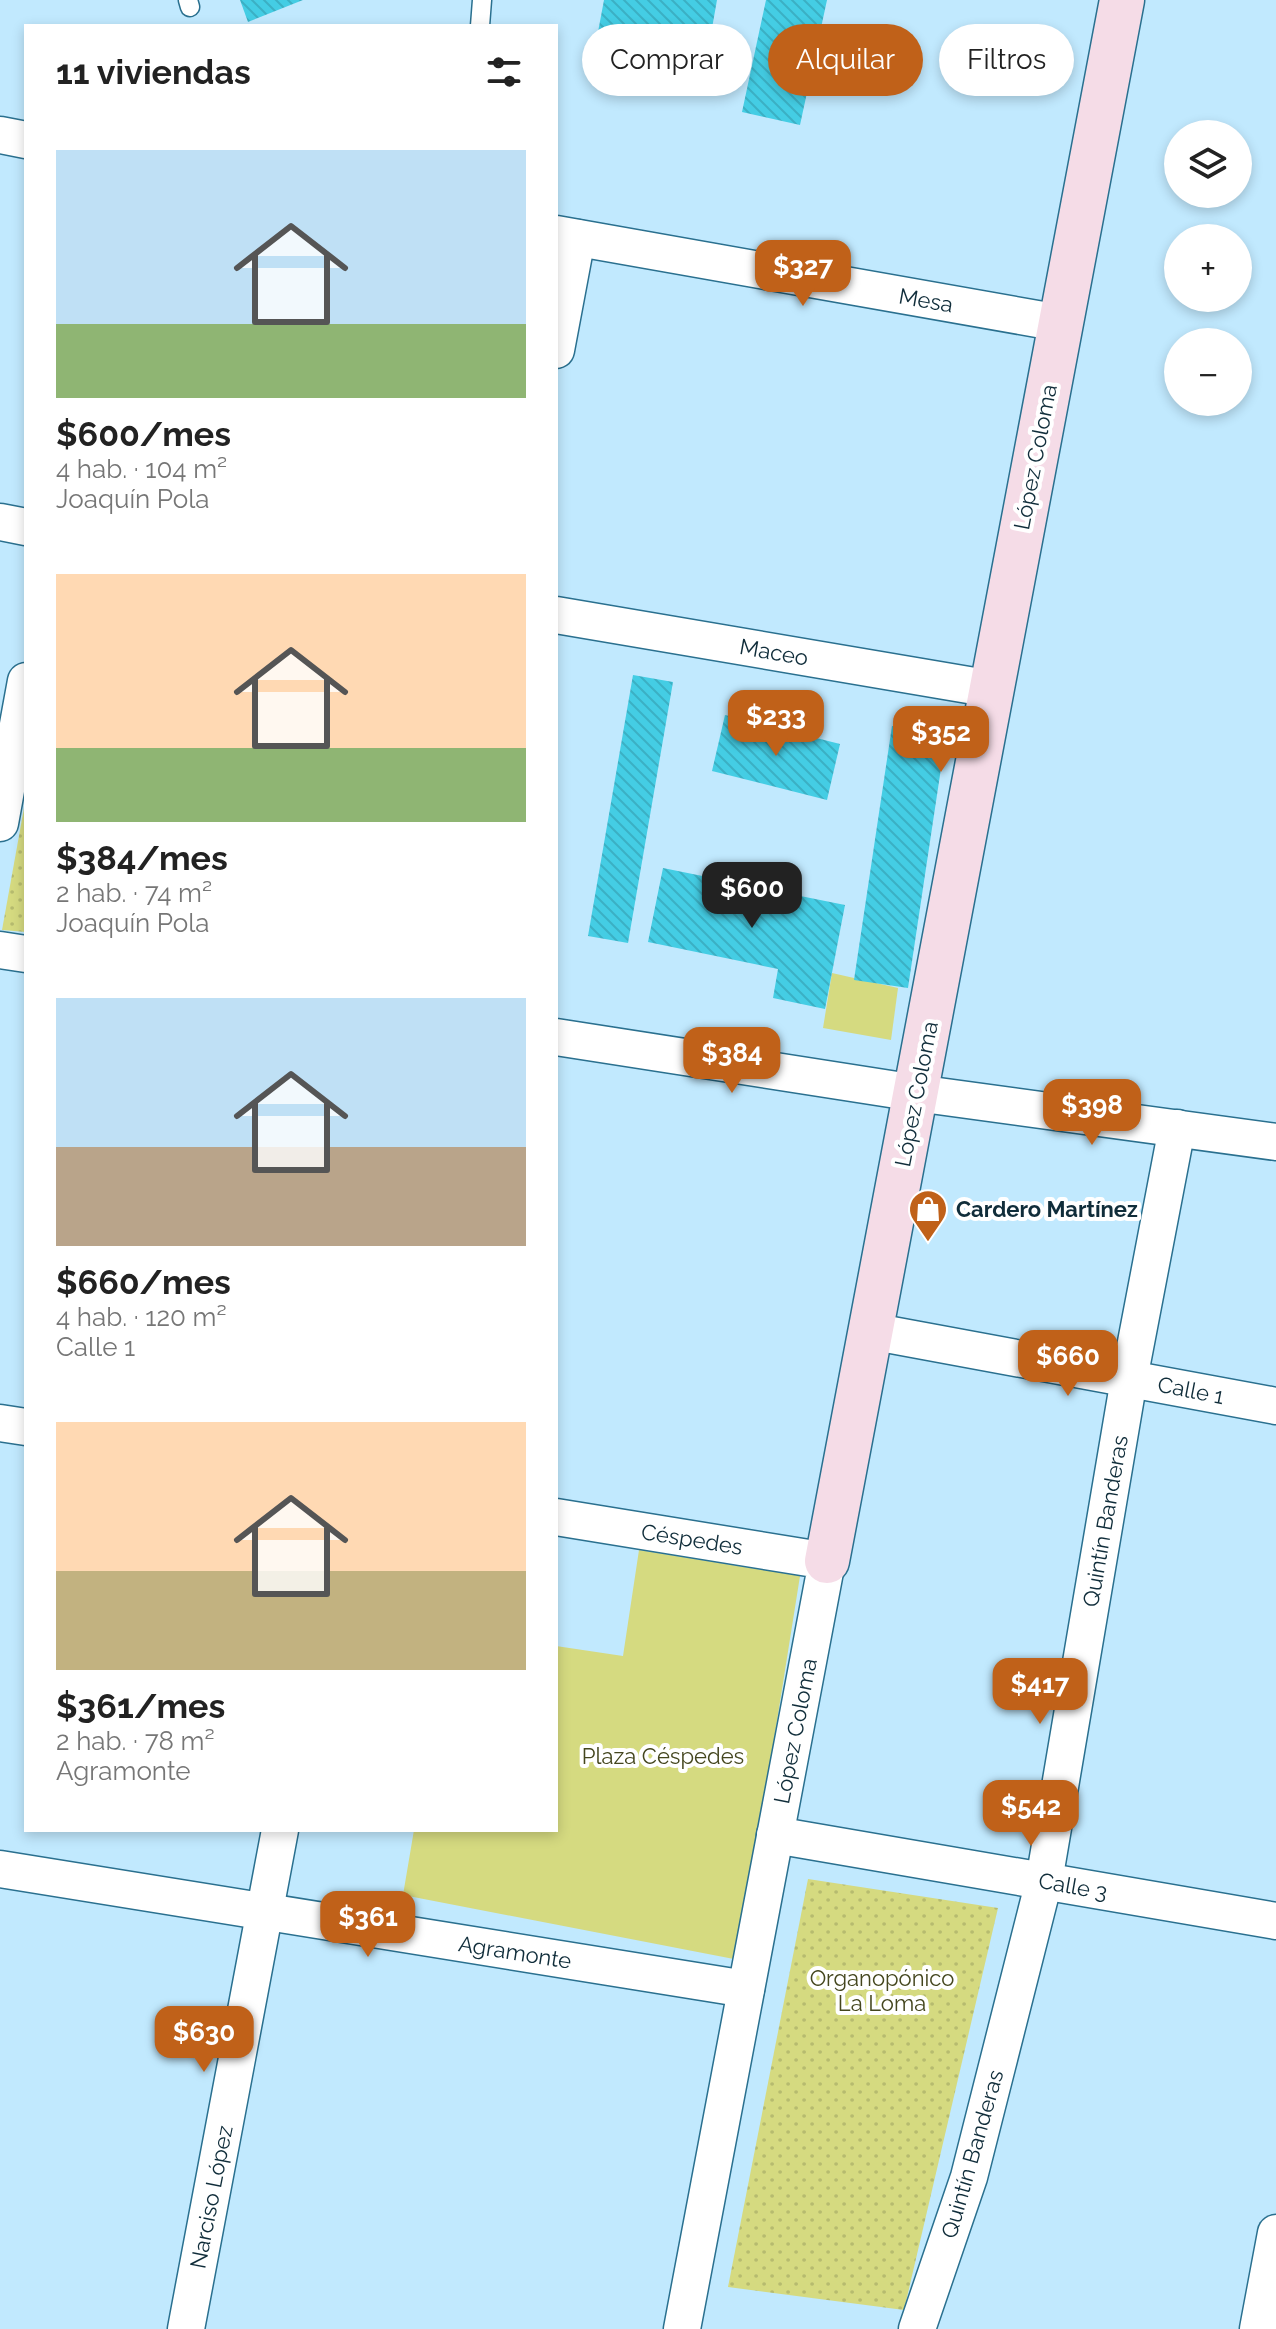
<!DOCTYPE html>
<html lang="es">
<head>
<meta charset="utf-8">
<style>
	:root { --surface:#fff; --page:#f2f2f2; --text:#222; --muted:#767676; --accent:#c06119 }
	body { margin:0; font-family:Raleway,sans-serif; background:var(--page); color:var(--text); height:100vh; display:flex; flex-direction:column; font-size:30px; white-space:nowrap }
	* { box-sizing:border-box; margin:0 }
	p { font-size:26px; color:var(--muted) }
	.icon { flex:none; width:44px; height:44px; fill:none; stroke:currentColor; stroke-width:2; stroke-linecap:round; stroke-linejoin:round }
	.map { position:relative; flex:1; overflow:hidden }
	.side { position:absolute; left:24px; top:24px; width:534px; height:1808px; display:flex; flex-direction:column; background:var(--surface); border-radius:0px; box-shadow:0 4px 12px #0003 }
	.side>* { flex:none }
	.hud { position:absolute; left:582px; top:24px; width:574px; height:72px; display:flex; gap:16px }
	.controls { position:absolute; left:1164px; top:120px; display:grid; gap:16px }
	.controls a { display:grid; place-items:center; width:88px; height:88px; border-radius:50%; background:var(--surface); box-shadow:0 4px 12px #0003; font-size:40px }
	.price { position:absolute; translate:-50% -68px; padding:0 18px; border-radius:16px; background:var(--accent); color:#fff; font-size:26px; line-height:52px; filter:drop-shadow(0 2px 4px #0008) }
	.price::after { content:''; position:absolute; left:50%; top:48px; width:24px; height:18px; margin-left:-12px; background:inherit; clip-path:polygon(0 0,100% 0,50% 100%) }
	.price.on { background:#222; color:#fff }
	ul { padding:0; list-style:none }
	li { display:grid; align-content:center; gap:16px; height:424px; padding:0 32px }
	li span { display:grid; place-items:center; height:248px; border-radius:0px; color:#555 }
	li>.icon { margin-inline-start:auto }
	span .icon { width:144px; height:144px; fill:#fffc; stroke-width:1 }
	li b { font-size:34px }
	h2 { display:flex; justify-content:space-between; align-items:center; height:96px; padding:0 32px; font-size:34px }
	.chip { padding:0 28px; border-radius:36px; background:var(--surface); box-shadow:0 4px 12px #0003; font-size:28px; line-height:72px }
	.chip.on { background:var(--accent); color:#fff }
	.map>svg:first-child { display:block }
	.park { fill:#d5da80 }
	.garden { fill:url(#garden-dots) }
	.building { fill:url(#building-back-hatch) }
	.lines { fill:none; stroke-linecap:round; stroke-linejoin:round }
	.lane-casing { stroke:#2a708f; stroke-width:21 }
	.street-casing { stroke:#2a708f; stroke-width:39 }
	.secondary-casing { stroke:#2a708f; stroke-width:47 }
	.lane { stroke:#fff; stroke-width:18 }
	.street { stroke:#fff; stroke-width:36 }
	.secondary { stroke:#f5dce7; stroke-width:44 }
	.labels { text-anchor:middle; stroke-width:8; stroke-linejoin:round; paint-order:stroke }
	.street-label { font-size:22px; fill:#102d3a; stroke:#fff }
	.poi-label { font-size:22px; font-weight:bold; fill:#102d3a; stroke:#fff; text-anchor:start }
	.park-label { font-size:22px; fill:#44461e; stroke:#fff }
</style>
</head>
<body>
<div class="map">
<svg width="1276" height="2329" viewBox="0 0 1276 2329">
	<defs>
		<pattern id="garden-dots" width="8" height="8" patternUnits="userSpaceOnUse" patternTransform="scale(2)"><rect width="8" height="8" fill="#d5da80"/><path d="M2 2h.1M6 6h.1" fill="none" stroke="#b6bb6f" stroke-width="1.8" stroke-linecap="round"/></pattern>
		<pattern id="building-back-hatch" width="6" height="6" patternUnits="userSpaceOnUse" patternTransform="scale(2)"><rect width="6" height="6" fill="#44cde4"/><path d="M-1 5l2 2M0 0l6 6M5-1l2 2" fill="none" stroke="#3bb0c4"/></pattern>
	</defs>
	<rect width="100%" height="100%" fill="#c1e9fe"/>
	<g class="park">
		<polygon points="832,973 898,988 891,1040 823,1028"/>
		<polygon points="639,1550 800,1576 739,1960 403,1895 414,1830 556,1830 556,1646 623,1656"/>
	</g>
	<g class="garden">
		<polygon points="26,797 26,932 2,930"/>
		<polygon points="808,1879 998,1908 904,2310 728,2287"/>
	</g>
	<g class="building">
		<polygon points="240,0 303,0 248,22"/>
		<polygon points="604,0 717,0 703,79 593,59"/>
		<polygon points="766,0 827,0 800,125 742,112"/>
		<polygon points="633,675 673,682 628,943 588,936"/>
		<polygon points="725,715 840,744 827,800 712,771"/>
		<polygon points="892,726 946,735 908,988 854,980"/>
		<polygon points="663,868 845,905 825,1009 773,998 778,969 648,942"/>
	</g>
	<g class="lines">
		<g class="lane-casing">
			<g id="lane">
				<polyline points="188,0 190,7"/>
				<polyline points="480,26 482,0"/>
			</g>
		</g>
		<g class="street-casing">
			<g id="street">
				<polyline points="0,135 26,140"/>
				<polyline points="556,234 1060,323"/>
				<polyline points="556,350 577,238"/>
				<polyline points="0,522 26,527"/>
				<polyline points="556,615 992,689"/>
				<polyline points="0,823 26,681"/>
				<polyline points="0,950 26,954"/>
				<polyline points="556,1037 916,1093 1276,1142"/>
				<polyline points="870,1331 1276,1406"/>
				<polyline points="0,1423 26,1427"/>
				<polyline points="556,1517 827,1561 682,2329"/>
				<polyline points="775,1835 1276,1921"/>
				<polyline points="0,1869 746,1989"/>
				<polyline points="186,2329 280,1830"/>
				<polyline points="917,2329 969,2177 1044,1881 1129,1379 1177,1128"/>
				<polyline points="1258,2329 1276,2233"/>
			</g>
		</g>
		<g class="secondary-casing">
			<polyline id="secondary" points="827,1561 1122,0"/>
		</g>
		<use href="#lane" class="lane"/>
		<use href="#street" class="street"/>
		<use href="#secondary" class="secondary"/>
	</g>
	<defs>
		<g id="shop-pin" transform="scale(2)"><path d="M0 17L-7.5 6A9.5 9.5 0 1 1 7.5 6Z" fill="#c06119" stroke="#fff"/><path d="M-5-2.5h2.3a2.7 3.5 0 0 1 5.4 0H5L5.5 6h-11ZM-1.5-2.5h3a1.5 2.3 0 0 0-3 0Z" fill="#fff"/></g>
	</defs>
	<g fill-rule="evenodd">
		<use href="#shop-pin" x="928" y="1209"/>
	</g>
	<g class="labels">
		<g class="street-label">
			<text transform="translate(926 300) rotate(10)" y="8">Mesa</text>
			<text transform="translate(1035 457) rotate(-79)" y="8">López Coloma</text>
			<text transform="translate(774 652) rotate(10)" y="8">Maceo</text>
			<text transform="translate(916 1094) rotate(-79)" y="8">López Coloma</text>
			<text transform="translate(1191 1390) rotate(11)" y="8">Calle 1</text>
			<text transform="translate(1105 1521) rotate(-80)" y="8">Quintín Banderas</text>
			<text transform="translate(692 1539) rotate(9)" y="8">Céspedes</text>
			<text transform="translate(795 1731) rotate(-79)" y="8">López Coloma</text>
			<text transform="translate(1073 1886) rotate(10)" y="8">Calle 3</text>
			<text transform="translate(515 1952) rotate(9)" y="8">Agramonte</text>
			<text transform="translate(972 2154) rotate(-74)" y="8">Quintín Banderas</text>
			<text transform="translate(211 2197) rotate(-79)" y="8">Narciso López</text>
		</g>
		<g class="poi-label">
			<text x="956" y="1217">Cardero Martínez</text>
		</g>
		<g class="park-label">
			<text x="663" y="1764">Plaza Céspedes</text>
			<text x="882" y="1986">Organopónico<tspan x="882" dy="25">La Loma</tspan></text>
		</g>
	</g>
</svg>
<div class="controls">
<a><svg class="icon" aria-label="layers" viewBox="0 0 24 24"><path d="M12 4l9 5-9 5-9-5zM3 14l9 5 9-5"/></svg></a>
<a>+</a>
<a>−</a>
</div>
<b class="price" style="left:803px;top:308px">$327</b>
<b class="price" style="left:776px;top:758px">$233</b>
<b class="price" style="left:941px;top:774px">$352</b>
<b class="price on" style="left:752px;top:930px">$600</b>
<b class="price" style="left:732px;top:1095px">$384</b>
<b class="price" style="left:1092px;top:1147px">$398</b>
<b class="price" style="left:1068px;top:1398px">$660</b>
<b class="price" style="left:1040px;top:1726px">$417</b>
<b class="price" style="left:1031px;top:1848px">$542</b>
<b class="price" style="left:368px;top:1959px">$361</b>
<b class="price" style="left:204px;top:2074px">$630</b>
<div class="hud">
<a class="chip">Comprar</a>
<a class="chip on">Alquilar</a>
<a class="chip">Filtros</a>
</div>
<section class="side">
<h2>11 viviendas<svg class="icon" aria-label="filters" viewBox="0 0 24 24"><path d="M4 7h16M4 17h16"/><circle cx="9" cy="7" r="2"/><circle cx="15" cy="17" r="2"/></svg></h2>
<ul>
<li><span style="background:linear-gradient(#bfe0f5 70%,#8fb573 0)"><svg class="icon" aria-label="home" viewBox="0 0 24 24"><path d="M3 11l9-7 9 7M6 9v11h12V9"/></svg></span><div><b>$600/mes</b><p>4 hab. · 104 m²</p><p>Joaquín Pola</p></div></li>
<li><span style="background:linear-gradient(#ffd9b3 70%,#8fb573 0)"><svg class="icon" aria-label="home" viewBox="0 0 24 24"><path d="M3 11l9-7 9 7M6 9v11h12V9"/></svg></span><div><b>$384/mes</b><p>2 hab. · 74 m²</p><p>Joaquín Pola</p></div></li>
<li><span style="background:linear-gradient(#bfe0f5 60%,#b9a48a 0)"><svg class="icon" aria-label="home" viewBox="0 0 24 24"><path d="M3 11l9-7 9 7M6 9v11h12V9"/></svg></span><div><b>$660/mes</b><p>4 hab. · 120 m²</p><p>Calle 1</p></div></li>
<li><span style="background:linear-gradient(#ffd9b3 60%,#c2b280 0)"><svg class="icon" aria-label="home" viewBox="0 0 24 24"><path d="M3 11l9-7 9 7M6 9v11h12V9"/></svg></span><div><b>$361/mes</b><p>2 hab. · 78 m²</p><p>Agramonte</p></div></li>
</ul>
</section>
</div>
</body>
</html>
